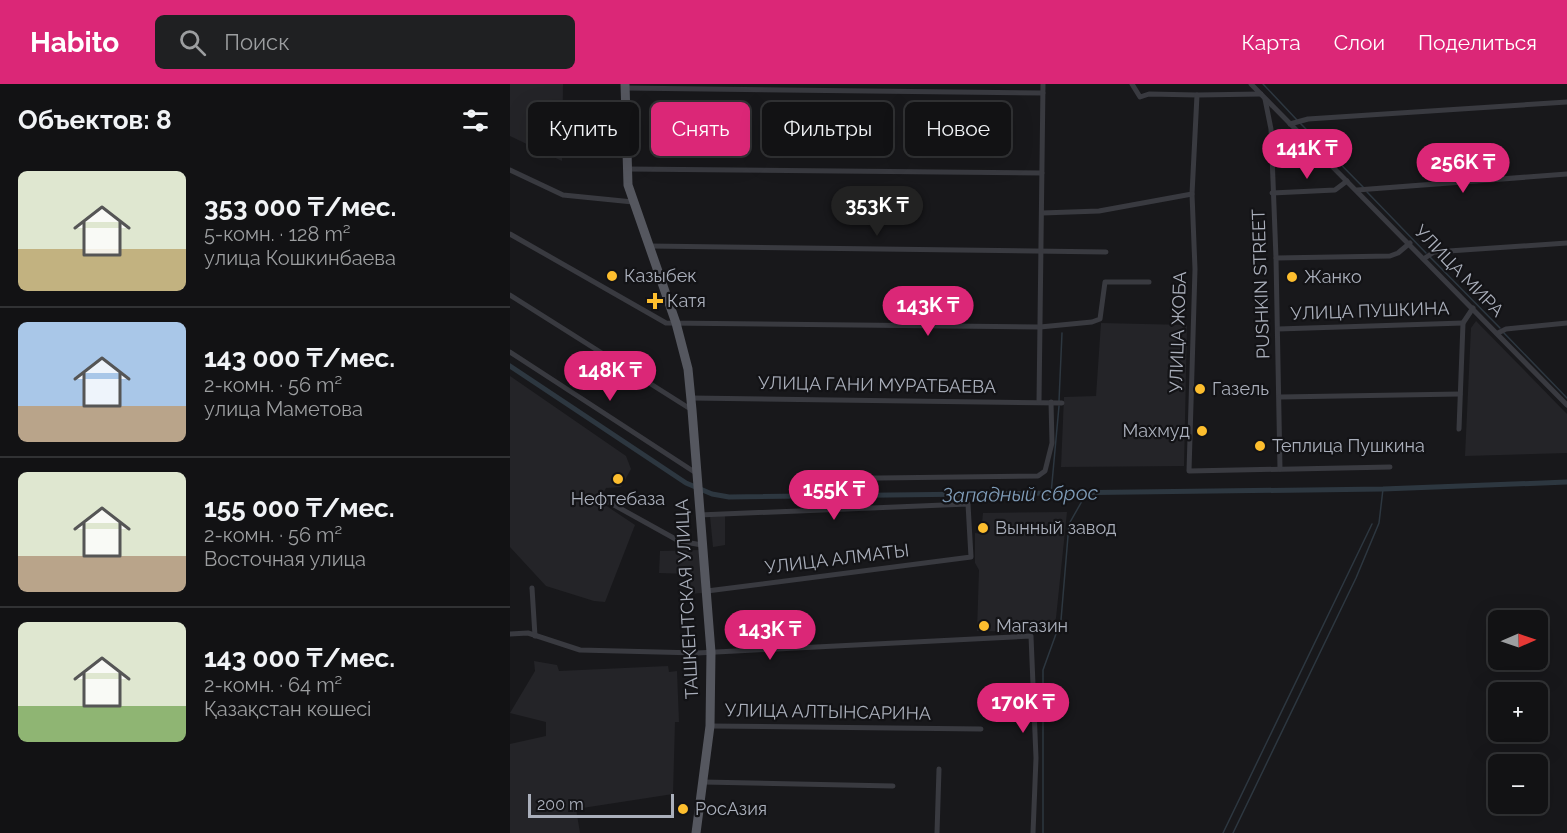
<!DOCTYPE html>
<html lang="ru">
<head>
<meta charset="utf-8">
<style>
	:root { --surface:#121214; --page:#1f2022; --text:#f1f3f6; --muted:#9c9ea0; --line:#313234; --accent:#db2777 }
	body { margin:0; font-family:Raleway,sans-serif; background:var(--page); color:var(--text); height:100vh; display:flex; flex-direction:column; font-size:22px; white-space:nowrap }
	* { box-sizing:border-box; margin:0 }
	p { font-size:20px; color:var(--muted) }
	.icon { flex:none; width:33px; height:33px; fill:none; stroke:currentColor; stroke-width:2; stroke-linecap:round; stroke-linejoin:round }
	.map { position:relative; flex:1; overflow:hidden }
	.details { display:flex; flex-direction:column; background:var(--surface); width:510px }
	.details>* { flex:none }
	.hud { position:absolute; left:18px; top:18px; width:570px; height:54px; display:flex; gap:12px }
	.needle { width:39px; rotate:88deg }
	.controls { position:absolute; left:978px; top:526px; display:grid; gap:12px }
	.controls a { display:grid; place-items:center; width:60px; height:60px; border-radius:9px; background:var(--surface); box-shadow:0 6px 24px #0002,0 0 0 2px var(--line); font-size:30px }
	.scale { position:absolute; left:18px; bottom:15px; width:146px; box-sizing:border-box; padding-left:6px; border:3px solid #aaafbb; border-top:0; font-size:16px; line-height:21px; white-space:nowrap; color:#aaafbb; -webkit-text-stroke:4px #131316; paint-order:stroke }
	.price { position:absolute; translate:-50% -51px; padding:0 14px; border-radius:21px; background:var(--accent); color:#fff; font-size:20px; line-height:39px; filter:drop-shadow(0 2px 3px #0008) }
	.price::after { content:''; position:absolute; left:50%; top:36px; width:18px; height:14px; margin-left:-9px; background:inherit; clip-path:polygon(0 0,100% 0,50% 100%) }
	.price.current { background:#222; color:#fff }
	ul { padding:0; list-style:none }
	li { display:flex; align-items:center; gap:18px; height:150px; padding:0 18px }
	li+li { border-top:2px solid var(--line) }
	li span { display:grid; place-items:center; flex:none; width:168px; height:120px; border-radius:9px; color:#555 }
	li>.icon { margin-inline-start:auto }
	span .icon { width:72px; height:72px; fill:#fffc; stroke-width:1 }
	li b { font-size:26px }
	h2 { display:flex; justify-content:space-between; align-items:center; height:72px; padding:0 18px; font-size:26px }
	.tag { padding:0 21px; border-radius:9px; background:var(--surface); box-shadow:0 6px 24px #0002,0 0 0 2px var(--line); font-size:21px; line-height:54px }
	.tag.current { background:var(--accent); color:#fff }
	header { display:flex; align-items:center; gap:36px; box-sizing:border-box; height:84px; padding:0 30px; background:var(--accent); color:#fff }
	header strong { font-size:28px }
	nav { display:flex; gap:33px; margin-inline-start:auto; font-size:21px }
	.search { width:420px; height:54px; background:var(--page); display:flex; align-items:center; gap:15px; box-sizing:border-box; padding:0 21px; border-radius:9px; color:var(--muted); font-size:22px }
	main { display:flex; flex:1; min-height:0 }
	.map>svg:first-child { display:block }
	.built { fill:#242428 }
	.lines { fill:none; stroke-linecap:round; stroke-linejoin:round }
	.stream { stroke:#2d3740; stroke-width:1.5 }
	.canal { stroke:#2d3740; stroke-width:5 }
	.street { stroke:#393a40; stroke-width:5 }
	.primary { stroke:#55575f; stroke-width:9 }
	.poi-dot { fill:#fdbe2e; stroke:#131316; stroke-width:2 }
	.labels { text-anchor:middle; stroke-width:4.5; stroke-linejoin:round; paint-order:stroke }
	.street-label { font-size:18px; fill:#aaafbb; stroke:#131316 }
	.poi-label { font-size:18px; fill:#aaafbb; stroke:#131316; text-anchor:start }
	.water-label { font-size:20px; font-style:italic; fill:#7f9cb8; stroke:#131316 }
</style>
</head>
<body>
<header>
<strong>Habito</strong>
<div class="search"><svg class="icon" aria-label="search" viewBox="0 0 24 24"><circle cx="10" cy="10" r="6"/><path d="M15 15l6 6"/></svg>Поиск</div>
<nav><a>Карта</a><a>Слои</a><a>Поделиться</a></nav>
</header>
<main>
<section class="details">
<h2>Объектов: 8<svg class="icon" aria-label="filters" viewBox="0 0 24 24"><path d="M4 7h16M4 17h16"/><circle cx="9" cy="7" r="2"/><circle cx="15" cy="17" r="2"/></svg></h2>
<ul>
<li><span style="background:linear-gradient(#dfe7d0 65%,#c2b280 0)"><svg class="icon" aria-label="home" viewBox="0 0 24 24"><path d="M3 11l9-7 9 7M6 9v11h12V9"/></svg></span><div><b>353 000 ₸/мес.</b><p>5-комн. · 128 m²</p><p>улица Кошкинбаева</p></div></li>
<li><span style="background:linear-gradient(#a9c7e8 70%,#b9a48a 0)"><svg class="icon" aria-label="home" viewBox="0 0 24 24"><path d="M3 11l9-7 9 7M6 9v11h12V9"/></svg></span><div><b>143 000 ₸/мес.</b><p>2-комн. · 56 m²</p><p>улица Маметова</p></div></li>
<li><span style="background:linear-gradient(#dfe7d0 70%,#b9a48a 0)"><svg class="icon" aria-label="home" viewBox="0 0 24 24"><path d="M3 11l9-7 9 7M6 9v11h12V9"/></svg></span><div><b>155 000 ₸/мес.</b><p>2-комн. · 56 m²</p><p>Восточная улица</p></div></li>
<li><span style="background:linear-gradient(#dfe7d0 70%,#8fb573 0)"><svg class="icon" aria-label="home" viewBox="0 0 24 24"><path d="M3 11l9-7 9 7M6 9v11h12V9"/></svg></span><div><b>143 000 ₸/мес.</b><p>2-комн. · 64 m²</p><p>Қазақстан көшесі</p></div></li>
</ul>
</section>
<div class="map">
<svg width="1057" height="749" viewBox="0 0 1057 749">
	<rect width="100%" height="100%" fill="#18181b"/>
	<g class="built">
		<polygon points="0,0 53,0 52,77 0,52"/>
		<polygon points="966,237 1057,330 1057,369 955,372 961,244"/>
		<polygon points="591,239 677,241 674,382 551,383 554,313 586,312"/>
		<polygon points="0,292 116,372 121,385 111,403 96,404 89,417 125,441 95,518 84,517 36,502 0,463"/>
		<polygon points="557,428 546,534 542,548 467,547 469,486 465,479 465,449 471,450 473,429"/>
		<polygon points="215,431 215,461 203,463 200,432"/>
		<polygon points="190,466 192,509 179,510 179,490 149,489 150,467"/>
		<polygon points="24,577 47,581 49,587 158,582 159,588 167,587 169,638 165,638 163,710 66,725 70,749 0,749 0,660 36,652 36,638 0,629 25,587"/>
	</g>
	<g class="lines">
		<g class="stream">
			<polyline points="753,0 787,36"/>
			<polyline points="790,39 854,104"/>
			<polyline points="857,108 916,169"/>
			<polyline points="920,173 990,244"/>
			<polyline points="993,248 1057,314"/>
			<polyline points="549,317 552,249"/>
			<polyline points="541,410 549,322"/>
			<polyline points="533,749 533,586 551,536 559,440 576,410"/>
			<polyline points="713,749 862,440"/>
			<polyline points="723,749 846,494 869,439 873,405"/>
		</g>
		<polyline class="canal" points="0,282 176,399 202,410 219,413 873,405 1057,398"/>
		<g class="street">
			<polyline points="622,0 630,13 639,10 687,11"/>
			<polyline points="741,0 1057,321"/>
			<polyline points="115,4 533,9"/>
			<polyline points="751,10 687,11 682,110 685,185 679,387 880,383"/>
			<polyline points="755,15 761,45 766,174 770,385"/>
			<polyline points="780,40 798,35 1057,18"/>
			<polyline points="117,85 532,89"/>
			<polyline points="0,86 53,111 123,118"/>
			<polyline points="847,106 1057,90"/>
			<polyline points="762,109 825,106 837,97"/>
			<polyline points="532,129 589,127 682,110"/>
			<polyline points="0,150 156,239 530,243 582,238 590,235 595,198 639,198"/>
			<polyline points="139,162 596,168"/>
			<polyline points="766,174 880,172 888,169 900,159"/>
			<polyline points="915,174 924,168 1057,159"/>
			<polyline points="0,211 182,326"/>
			<polyline points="768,245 953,239"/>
			<polyline points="988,249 996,245 1057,239"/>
			<polyline points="0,268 186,389"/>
			<polyline points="770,313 950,310"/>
			<polyline points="181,314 552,319"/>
			<polyline points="529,318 533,0"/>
			<polyline points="949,345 953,239 963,224"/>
			<polyline points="289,395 528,392 535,387 542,359 541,318"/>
			<polyline points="95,416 169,457 192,461"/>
			<polyline points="189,431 458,420 461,473 197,507"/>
			<polyline points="22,504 25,552"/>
			<polyline points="0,550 18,549 70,566 187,569 521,552 526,674 523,749"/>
			<polyline points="200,642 471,645"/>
			<polyline points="193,698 383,702"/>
			<polyline points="427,749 429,685"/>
		</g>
		<polyline class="primary" points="115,0 118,101 166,239 178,285 182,326 201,568 200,642 186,749"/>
	</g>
	<g class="poi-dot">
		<circle cx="102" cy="192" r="6"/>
		<circle cx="782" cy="193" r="6"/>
		<path d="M142 208h6v6h6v6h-6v6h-6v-6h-6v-6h6z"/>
		<circle cx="690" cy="305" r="6"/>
		<circle cx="692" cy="347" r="6"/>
		<circle cx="750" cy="362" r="6"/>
		<circle cx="108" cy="395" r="6"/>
		<circle cx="473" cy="444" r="6"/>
		<circle cx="474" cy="542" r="6"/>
		<circle cx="173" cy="725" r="6"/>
	</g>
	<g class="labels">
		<g class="street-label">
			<text transform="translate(949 187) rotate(46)" y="6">УЛИЦА МИРА</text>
			<text transform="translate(751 200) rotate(-92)" y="6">PUSHKIN STREET</text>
			<text transform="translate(860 227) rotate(-2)" y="6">УЛИЦА ПУШКИНА</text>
			<text transform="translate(668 248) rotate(-88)" y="6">УЛИЦА ЖОБА</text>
			<text transform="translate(367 301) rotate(1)" y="6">УЛИЦА ГАНИ МУРАТБАЕВА</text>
			<text transform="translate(327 475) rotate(-7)" y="6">УЛИЦА АЛМАТЫ</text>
			<text transform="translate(177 515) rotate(-93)" y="6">ТАШКЕНТСКАЯ УЛИЦА</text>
			<text transform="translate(318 628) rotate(1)" y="6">УЛИЦА АЛТЫНСАРИНА</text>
		</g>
		<g class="poi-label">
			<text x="114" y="198">Казыбек</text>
			<text x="794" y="199">Жанко</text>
			<text x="157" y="223">Катя</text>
			<text x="702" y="311">Газель</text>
			<text x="680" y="353" text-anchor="end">Махмуд</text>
			<text x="762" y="368">Теплица Пушкина</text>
			<text x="108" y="421" text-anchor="middle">Нефтебаза</text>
			<text x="485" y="450">Вынный завод</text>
			<text x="486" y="548">Магазин</text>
			<text x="185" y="731">РосАзия</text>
		</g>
		<g class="water-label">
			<text transform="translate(510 410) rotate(-1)" y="7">Западный сброс</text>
		</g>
	</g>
</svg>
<div class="controls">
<a><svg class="needle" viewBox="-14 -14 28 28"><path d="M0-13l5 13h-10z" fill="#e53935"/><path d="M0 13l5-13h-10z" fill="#9c9ea0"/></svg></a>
<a>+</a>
<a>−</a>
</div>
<div class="scale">200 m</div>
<b class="price" style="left:797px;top:96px">141K ₸</b>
<b class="price" style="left:953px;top:110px">256K ₸</b>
<b class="price current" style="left:367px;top:153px">353K ₸</b>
<b class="price" style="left:418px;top:253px">143K ₸</b>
<b class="price" style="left:100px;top:318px">148K ₸</b>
<b class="price" style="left:324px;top:437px">155K ₸</b>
<b class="price" style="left:260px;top:577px">143K ₸</b>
<b class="price" style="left:513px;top:650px">170K ₸</b>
<div class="hud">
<a class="tag">Купить</a>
<a class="tag current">Снять</a>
<a class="tag">Фильтры</a>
<a class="tag">Новое</a>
</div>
</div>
</main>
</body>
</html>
